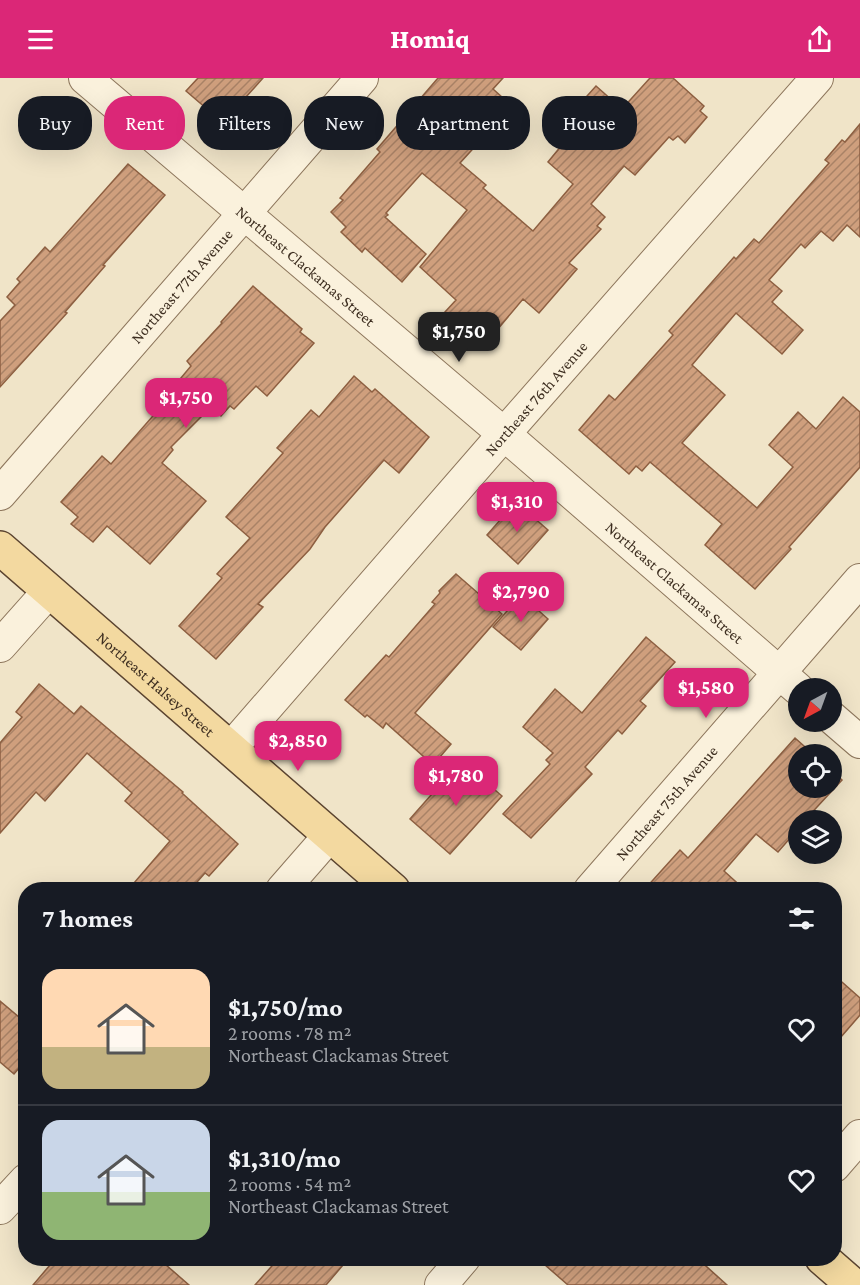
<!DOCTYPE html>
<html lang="en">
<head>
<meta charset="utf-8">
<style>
	:root { --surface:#171b24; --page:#20242c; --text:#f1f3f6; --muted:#9ea1a6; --line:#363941; --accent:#db2777 }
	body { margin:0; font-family:"Crimson Pro",serif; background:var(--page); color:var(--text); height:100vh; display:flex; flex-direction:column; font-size:22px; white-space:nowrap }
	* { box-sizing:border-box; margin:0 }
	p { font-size:20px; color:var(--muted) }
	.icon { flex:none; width:33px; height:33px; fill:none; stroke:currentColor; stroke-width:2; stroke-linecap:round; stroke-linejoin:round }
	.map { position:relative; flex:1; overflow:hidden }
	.drawer { position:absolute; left:18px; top:804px; width:824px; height:384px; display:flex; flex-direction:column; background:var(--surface); border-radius:24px; box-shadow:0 6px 24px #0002 }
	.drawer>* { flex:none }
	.banner { position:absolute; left:18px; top:18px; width:825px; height:54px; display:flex; gap:12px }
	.needle { width:39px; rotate:221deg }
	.buttons { position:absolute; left:788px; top:600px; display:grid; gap:12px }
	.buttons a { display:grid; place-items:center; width:54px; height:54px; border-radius:50%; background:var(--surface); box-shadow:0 6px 24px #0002; font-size:30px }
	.price { position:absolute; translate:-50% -51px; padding:0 14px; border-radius:12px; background:var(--accent); color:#fff; font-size:20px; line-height:39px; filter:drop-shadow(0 2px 3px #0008) }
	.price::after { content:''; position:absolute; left:50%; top:36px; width:18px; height:14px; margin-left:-9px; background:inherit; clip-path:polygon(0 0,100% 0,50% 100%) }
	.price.selected { background:#222; color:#fff }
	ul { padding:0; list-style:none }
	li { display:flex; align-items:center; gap:18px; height:150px; padding:0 24px }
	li+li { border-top:2px solid var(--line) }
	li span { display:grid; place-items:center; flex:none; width:168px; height:120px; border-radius:18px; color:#555 }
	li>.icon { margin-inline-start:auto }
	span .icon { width:72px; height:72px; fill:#fffc; stroke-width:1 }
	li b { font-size:26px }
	h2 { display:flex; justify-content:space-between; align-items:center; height:72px; padding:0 24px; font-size:26px }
	.chip { padding:0 21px; border-radius:24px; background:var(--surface); box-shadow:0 6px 24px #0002; font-size:21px; line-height:54px }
	.chip.selected { background:var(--accent); color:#fff }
	header { display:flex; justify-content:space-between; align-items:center; height:78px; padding:0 24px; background:var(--accent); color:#fff; font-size:27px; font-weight:800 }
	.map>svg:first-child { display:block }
	.building { fill:url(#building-hatch); stroke:#8d5f41; stroke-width:1.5 }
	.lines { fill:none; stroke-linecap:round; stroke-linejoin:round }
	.minor-casing { stroke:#8d765c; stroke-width:34 }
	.major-casing { stroke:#5b4430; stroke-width:36 }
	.minor { stroke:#faf1dc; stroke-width:32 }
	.major { stroke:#f3d9a0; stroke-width:33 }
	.labels { text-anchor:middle; stroke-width:4.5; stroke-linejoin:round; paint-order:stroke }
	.street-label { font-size:16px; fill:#3d2e20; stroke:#f7eed8 }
</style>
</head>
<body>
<header><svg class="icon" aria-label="menu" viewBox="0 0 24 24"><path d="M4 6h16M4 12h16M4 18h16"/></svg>Homiq<svg class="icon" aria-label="share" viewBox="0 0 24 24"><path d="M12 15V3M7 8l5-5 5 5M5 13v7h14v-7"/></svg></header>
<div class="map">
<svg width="860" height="1207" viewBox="0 0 860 1207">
	<defs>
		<pattern id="building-hatch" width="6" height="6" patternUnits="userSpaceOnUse" patternTransform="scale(1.5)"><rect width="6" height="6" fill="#cf9f7d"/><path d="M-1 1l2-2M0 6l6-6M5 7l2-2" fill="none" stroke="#a98266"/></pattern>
	</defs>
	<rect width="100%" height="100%" fill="#f0e4c8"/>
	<g class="building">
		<polygon points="198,0 263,0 237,29 235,27 221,43 186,13"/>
		<polygon points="438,0 503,0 493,11 512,28 460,85 486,107 483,110 533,153 573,106 548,84 571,56 561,47 596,8 622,31 650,0 673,0 704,28 700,33 707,39 685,65 678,58 673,62 669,59 635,97 624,88 591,126 605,139 597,148 601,151 569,185 577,191 539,235 523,221 497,252 494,250 480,266 445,234 456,222 420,189 467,132 422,95 386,135 388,137 385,139 426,176 402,204 365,170 362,174 341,154 346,149 331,134 343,122 340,120 380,74 377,71"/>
		<polygon points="860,46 860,159 847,147 833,163 821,153 805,170 801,166 769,202 782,213 772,224 803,252 782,276 736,235 692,287 725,317 682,365 757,430 793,389 769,367 798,334 816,351 843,319 860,334 860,389 789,469 791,471 755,511 705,467 722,446 650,384 642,393 636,388 629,396 579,352 609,317 615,322 673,257 669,253 734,179 736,181 754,161 759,165 829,85 825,82 842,62 845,64"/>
		<polygon points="128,86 165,117 103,187 105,188 65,234 67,235 0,309 0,243 15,227 7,219 20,204 17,201 45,169 50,174"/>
		<polygon points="253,208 302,251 300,254 314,265 267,318 256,308 234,331 230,328 221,338 211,329 171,369 173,372 162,385 206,423 150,486 107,448 93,464 71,446 78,439 61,424 102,378 111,386 173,315 170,313 191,288 187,283 222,245 221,244"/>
		<polygon points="354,298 372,314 375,311 429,359 399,395 384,382 325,449 310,471 258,526 263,529 216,581 179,548 222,500 217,496 250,460 226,439 283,375 277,370 311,332 319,339"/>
		<polygon points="517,425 548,452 518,486 487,457 508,433 509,434"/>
		<polygon points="456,496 502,536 415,635 451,666 433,687 386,645 383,650 367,637 365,639 345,622 386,577 389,579 435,526 432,524 440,515 439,513"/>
		<polygon points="521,517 548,541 521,572 493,549"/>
		<polygon points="646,559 675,584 640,623 646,628 622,656 618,652 585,689 592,696 531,760 503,736 550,686 546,682 553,675 523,649 555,611 582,635"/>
		<polygon points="39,606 74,636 81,628 183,714 182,715 238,766 209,798 205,795 190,812 128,812 170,763 125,723 132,715 87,675 45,723 36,714 0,755 0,665 22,639 16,634"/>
		<polygon points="795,660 813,676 798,676 798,710 831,710 831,692 842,702 805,742 798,742 798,751 778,774 756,756 724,793 745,812 644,812 680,772 688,780"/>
		<polygon points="461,683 502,718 450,776 410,741"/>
		<polygon points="834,897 860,920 860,937 834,967"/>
		<polygon points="0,923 26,945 26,982 14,996 0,984"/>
		<polygon points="56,1180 158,1180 189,1207 33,1207"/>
		<polygon points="279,1180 349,1180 326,1207 255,1207"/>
		<polygon points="537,1180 697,1180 727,1207 568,1207"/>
	</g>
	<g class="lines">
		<g class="minor-casing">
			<g id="minor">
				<path id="s1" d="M 85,0 L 504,356 L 798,611"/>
				<path id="s2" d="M 0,416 L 362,0"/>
				<polyline points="0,568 49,513"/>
				<polyline points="831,639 860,664"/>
				<path id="s3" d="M 231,670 L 504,356 L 817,0"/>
				<polyline points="282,812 330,757"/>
				<path id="s4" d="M 590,812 L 860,502"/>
				<polyline points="834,1088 860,1058"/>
				<polyline points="0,1130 26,1102"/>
				<polyline points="441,1207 464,1180"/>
			</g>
		</g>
		<g class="major-casing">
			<g id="major">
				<path id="s5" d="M 0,470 L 393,812"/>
				<polyline points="822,1180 853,1207"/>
			</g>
		</g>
		<use href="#minor" class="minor"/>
		<use href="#major" class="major"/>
	</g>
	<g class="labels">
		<g class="street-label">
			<text dy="6" stroke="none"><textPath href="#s1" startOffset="290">Northeast Clackamas Street</textPath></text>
			<text dy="6" stroke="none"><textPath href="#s2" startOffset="276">Northeast 77th Avenue</textPath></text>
			<text dy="6" stroke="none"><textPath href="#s3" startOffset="464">Northeast 76th Avenue</textPath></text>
			<text dy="6" stroke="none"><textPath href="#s1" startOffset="776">Northeast Clackamas Street</textPath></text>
			<text dy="6" stroke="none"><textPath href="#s5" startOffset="207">Northeast Halsey Street</textPath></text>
			<text dy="6" stroke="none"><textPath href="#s4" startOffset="116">Northeast 75th Avenue</textPath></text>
		</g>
	</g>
</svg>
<div class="buttons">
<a><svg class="needle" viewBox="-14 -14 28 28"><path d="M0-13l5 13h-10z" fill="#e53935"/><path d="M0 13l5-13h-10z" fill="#9ea1a6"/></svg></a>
<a><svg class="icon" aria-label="locate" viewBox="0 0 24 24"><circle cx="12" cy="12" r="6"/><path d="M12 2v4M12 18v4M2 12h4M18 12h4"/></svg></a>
<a><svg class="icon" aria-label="layers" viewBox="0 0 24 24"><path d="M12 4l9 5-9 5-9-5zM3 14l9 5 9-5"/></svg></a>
</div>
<b class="price selected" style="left:459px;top:285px">$1,750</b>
<b class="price" style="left:186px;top:351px">$1,750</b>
<b class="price" style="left:517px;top:455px">$1,310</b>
<b class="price" style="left:521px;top:545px">$2,790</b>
<b class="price" style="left:706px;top:641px">$1,580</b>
<b class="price" style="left:298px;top:694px">$2,850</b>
<b class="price" style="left:456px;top:729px">$1,780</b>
<div class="banner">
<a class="chip">Buy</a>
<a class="chip selected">Rent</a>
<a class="chip">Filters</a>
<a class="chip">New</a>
<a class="chip">Apartment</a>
<a class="chip">House</a>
</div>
<section class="drawer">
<h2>7 homes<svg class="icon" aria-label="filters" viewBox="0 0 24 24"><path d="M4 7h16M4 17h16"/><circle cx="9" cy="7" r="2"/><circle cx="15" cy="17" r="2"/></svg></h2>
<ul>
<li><span style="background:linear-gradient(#ffd9b3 65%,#c2b280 0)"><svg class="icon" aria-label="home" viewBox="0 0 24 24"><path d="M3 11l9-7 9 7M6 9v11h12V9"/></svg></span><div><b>$1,750/mo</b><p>2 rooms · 78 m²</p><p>Northeast Clackamas Street</p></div><svg class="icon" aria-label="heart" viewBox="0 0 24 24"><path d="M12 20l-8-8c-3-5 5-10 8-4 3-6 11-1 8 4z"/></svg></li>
<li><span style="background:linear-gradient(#c9d6e8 60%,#8fb573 0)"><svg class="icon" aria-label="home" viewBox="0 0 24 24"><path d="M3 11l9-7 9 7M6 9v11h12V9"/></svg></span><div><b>$1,310/mo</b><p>2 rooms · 54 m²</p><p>Northeast Clackamas Street</p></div><svg class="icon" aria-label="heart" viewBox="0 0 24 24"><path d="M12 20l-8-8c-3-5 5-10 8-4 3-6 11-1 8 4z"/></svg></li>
</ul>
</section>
</div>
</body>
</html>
